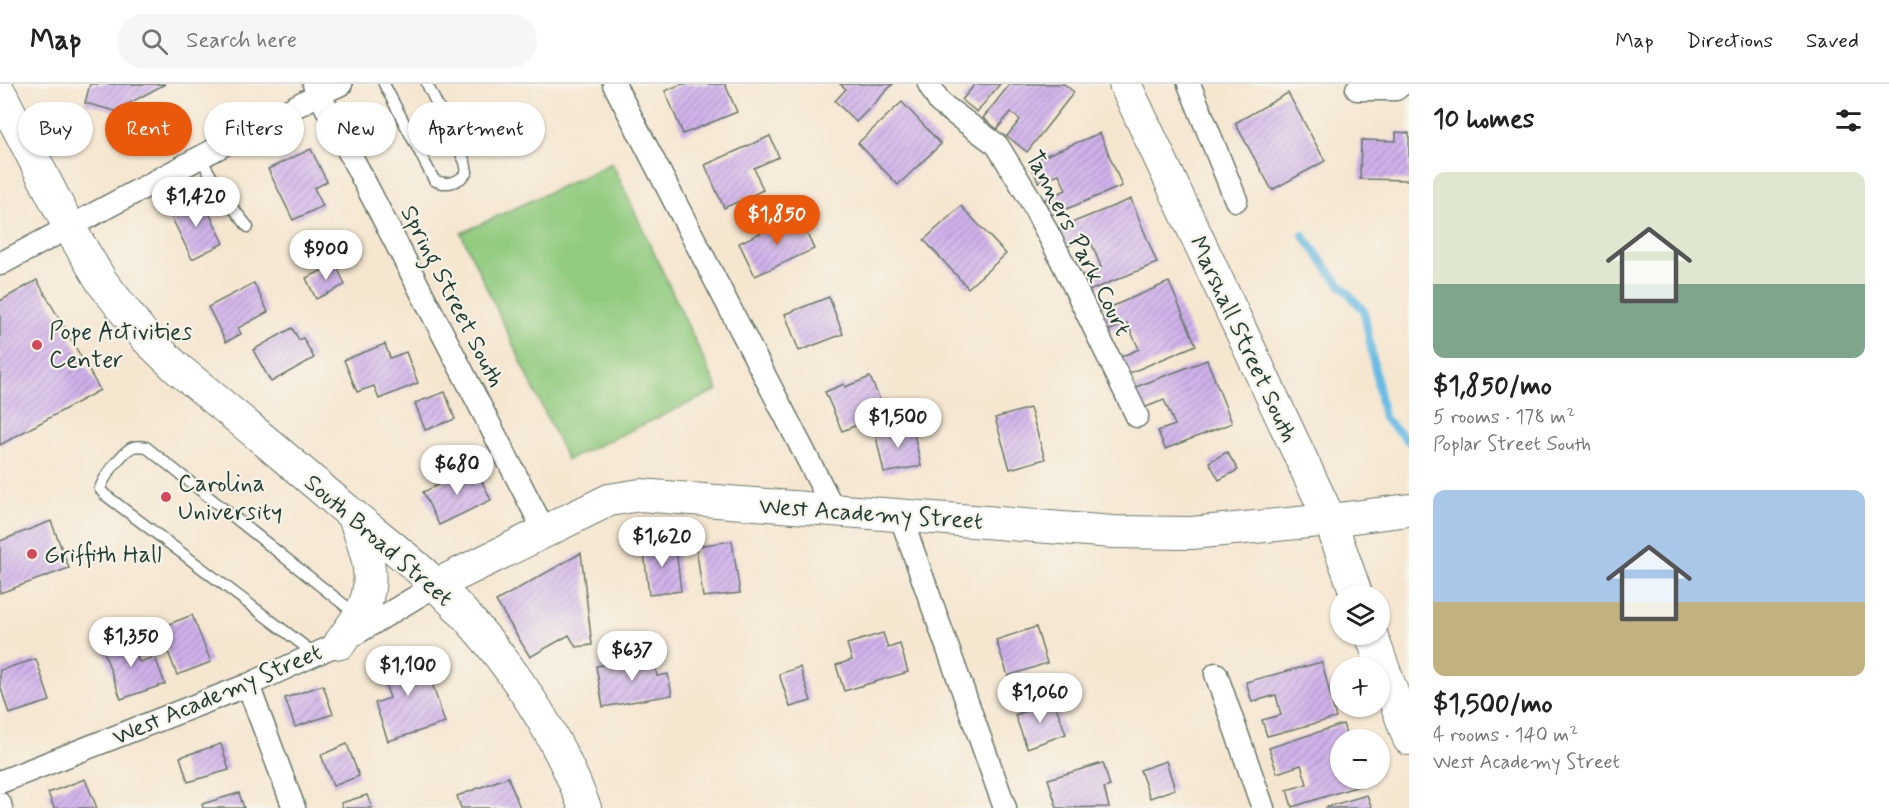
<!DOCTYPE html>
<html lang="en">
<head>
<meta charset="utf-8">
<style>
	:root { --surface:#fff; --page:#f6f6f6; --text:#222; --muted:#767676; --line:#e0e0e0; --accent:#ea580c }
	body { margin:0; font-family:Mynerve,sans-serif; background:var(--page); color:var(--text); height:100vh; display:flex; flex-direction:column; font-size:22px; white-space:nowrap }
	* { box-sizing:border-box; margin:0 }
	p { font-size:20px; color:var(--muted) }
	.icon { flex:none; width:33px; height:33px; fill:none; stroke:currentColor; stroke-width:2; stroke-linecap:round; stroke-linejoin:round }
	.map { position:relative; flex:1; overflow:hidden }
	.panel { display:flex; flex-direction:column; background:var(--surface); width:480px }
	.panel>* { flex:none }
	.banner { position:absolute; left:18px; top:18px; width:570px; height:54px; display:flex; gap:12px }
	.controls { position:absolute; left:1330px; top:501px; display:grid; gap:12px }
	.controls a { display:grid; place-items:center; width:60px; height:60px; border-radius:50%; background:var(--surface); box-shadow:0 2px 4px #0004; font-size:30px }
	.price { position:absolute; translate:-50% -51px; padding:0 14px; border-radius:21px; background:#fff; color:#222; font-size:20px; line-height:39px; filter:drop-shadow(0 2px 3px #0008) }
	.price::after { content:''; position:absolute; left:50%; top:36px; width:18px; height:14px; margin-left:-9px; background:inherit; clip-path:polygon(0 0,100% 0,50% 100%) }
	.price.on { background:var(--accent); color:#fff }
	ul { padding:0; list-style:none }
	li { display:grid; align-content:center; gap:12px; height:318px; padding:0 24px }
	li span { display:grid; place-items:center; height:186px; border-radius:12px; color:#555 }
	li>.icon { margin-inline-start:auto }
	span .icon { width:108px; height:108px; fill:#fffc; stroke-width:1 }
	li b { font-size:26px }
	h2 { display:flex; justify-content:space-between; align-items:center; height:72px; padding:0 24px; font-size:26px }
	.pill { padding:0 21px; border-radius:27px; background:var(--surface); box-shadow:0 2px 4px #0004; font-size:21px; line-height:54px }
	.pill.on { background:var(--accent); color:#fff }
	header { display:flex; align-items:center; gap:36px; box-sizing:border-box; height:84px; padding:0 30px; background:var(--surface); border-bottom:2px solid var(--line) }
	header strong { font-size:28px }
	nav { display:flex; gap:33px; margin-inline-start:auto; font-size:21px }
	.search { width:420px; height:54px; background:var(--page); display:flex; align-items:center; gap:15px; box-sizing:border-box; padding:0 21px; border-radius:33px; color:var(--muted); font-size:22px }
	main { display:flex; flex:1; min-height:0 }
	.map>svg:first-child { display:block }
	.green { fill:#91cb7f; stroke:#58845a; stroke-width:1.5 }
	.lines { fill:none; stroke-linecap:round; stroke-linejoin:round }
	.stream { stroke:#67bbe3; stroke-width:8 }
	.building { fill:url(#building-hatch) }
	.lane-casing { stroke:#6a786b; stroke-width:13 }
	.street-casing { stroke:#6a786b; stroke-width:25 }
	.secondary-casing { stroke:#6a786b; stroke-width:34 }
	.lane { stroke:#fff; stroke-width:10 }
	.street { stroke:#fff; stroke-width:22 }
	.secondary { stroke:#fff; stroke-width:32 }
	.poi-dot { fill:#d1495b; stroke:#f7f3e8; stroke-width:2 }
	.labels { text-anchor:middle; stroke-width:4.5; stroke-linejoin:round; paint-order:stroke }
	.street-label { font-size:24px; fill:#1f3d34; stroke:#f7f3e8 }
	.poi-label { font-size:24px; fill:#1f3d34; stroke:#f7f3e8; text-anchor:start }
</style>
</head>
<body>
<header>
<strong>Map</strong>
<div class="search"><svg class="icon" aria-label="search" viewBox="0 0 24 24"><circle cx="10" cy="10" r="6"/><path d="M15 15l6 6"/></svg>Search here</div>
<nav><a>Map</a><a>Directions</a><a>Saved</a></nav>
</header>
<main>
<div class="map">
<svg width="1409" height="724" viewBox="0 0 1409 724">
	<defs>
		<pattern id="building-hatch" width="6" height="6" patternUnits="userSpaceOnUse" patternTransform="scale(1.5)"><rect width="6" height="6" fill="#d0b2ec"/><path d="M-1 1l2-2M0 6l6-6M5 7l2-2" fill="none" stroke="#a892c0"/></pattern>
	</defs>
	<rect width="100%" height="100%" fill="#f7f3e8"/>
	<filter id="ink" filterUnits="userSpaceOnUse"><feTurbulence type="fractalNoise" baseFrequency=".0167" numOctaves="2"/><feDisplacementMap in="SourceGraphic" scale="12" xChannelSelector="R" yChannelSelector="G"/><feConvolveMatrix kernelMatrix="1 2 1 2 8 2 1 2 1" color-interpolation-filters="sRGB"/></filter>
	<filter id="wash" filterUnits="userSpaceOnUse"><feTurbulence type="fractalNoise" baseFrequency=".008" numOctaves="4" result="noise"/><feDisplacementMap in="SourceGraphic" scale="24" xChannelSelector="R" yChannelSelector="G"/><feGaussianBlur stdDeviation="1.35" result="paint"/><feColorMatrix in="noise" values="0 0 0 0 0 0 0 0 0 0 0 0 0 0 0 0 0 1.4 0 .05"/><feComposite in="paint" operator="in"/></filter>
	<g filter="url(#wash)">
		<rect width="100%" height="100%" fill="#f5e6d0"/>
		<polygon class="green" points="612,79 718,306 567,376 461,149"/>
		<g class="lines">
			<polyline class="stream" points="1303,151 1332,191 1364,227 1384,334 1409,358"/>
		</g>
		<g id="blocks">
			<g class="building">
				<polygon points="90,0 165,0 115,27 85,19"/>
				<polygon points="682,0 725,0 737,28 683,50 665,7"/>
				<polygon points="840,0 893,0 856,38 835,17 846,5"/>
				<polygon points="975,0 1000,0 977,28 962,16"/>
				<polygon points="1010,0 1064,0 1074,8 1027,68 1007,52 1020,36 1011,28 997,45 983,34"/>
				<polygon points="1288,9 1325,77 1272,106 1235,39"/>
				<polygon points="902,18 941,60 898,101 858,59"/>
				<polygon points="1396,48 1409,49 1409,96 1360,95 1361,56 1396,57"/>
				<polygon points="1100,49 1122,102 1052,131 1045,115 1066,106 1059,90 1038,98 1030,78"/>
				<polygon points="770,52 779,73 754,84 763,106 724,124 705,81"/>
				<polygon points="311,65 327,98 314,104 323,122 293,136 268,85"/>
				<polygon points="201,113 224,159 192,175 169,128"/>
				<polygon points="1131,115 1157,179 1089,207 1083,191 1101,183 1089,153 1066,163 1059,144"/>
				<polygon points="961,122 1006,170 968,204 924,156"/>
				<polygon points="798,131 814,165 755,192 739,159"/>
				<polygon points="336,180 345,201 316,215 306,194"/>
				<polygon points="37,196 100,306 0,361 0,217"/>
				<polygon points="1169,198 1196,261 1125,291 1118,274 1139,265 1127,239 1108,247 1099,228"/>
				<polygon points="254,199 268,228 238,244 241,250 226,258 208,223"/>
				<polygon points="829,213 843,250 799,267 785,230"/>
				<polygon points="292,244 299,256 303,254 314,274 271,298 253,266"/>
				<polygon points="385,260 390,274 406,268 418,299 379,315 374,302 357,308 344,276"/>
				<polygon points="1207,276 1232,339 1165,365 1158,347 1175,341 1164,316 1141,325 1133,304"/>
				<polygon points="870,293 881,318 857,328 862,339 842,347 825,308 844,300 845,303"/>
				<polygon points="445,308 455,335 425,346 415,319"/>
				<polygon points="1030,324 1045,375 1010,385 995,334"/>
				<polygon points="912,340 921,382 884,389 875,348"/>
				<polygon points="1227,368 1238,386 1219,396 1209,378"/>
				<polygon points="475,383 491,416 439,441 423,408"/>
				<polygon points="51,437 69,484 0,509 0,457"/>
				<polygon points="675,456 681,507 649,511 643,460"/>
				<polygon points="732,457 740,509 703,513 696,462"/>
				<polygon points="581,469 592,561 576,563 569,551 530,573 496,517"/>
				<polygon points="192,531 211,578 177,591 159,544"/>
				<polygon points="1036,543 1047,579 1008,592 996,556"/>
				<polygon points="883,549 888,564 900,560 908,588 844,607 836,581 852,576 847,560"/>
				<polygon points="130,551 139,578 155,573 165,600 121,615 101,560"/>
				<polygon points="421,565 445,639 388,657 375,619 390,614 378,579"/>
				<polygon points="654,572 657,592 668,590 672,611 603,623 596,582"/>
				<polygon points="36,575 50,617 9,630 0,601 0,586"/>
				<polygon points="1322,578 1336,634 1267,652 1262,636 1281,631 1276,611 1252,618 1246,598"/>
				<polygon points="800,583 811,617 790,623 779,590"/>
				<polygon points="323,601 333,630 295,643 285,614"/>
				<polygon points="1054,617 1066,650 1027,664 1015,631"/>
				<polygon points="1343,640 1348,656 1341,656 1341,694 1360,694 1362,701 1292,723 1287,706 1307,700 1301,681 1277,689 1269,664"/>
				<polygon points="221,660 229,686 188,698 180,673"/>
				<polygon points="347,660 359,692 333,702 321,671"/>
				<polygon points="1166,677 1175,705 1150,714 1140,686"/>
				<polygon points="1103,679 1110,702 1104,704 1109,723 1057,724 1048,695"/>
				<polygon points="508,693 520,724 461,724 457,712"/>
				<polygon points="85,695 97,724 54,724 48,709"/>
				<polygon points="239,709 244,724 203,724 202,720"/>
				<polygon points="367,711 372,724 343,724 341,719"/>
				<polygon points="1367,711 1372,724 1326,724 1326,723"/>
			</g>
		</g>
	</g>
	<g filter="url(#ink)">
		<use href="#blocks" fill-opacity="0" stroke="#6a786b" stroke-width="1.5"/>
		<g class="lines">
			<g class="lane-casing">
				<g id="lane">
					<path d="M 384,0 L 434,96 C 445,102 459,99 467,88 L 465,78 L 427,0"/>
					<polyline points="200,73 221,109 248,143"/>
					<path d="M 315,570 L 104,410 L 100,405 C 103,394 121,370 131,364 C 135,362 141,362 146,363 L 357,531"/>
				</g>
			</g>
			<g class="street-casing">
				<g id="street">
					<polyline points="314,0 545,448"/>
					<polyline points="614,0 834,426"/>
					<polyline points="929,0 940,19 997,61 1029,113 1059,171 1137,332"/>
					<polyline points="1189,0 1236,116"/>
					<polyline points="1357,5 1396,5 1402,0"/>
					<polyline points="0,180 319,10 341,0"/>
					<polyline points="900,431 1005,724"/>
					<polyline points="1216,590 1263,724"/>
					<polyline points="248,601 294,724"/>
					<polyline points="0,698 248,601 340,559 436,501"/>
					<polyline points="0,720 1,724"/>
				</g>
			</g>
			<g class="secondary-casing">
				<g id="secondary">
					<polyline points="1125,0 1330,436 1357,512"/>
					<path d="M 0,9 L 69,143 L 102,198 L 146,254 L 178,285 C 234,330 288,376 343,423 C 374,449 408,473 437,502 C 501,564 553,640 585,724"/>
					<polyline points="436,501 609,416 640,411 1113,448 1191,449 1330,436 1409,426"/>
					<polyline points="1371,550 1409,655"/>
					<path d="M 340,559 C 347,549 355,539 361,528 C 379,497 365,463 354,433"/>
				</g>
			</g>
			<use href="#lane" class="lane"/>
			<use href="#street" class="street"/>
			<use href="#secondary" class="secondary"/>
		</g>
	</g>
	<g class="poi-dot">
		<circle cx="37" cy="261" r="6"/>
		<circle cx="166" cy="413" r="6"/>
		<circle cx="32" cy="470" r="6"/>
	</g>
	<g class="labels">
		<g class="street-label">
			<text transform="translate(1079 159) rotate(63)" y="8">Tanners Park Court</text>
			<text transform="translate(453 212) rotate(63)" y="8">Spring Street South</text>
			<text transform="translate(1244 255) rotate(65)" y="8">Marshall Street South</text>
			<text transform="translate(871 429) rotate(4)" y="8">West Academy Street</text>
			<text transform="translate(379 456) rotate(41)" y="8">South Broad Street</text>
			<text transform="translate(217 610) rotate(-23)" y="8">West Academy Street</text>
		</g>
		<g class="poi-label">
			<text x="49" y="255">Pope Activities<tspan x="49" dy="28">Center</tspan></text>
			<text x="178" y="407">Carolina<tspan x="178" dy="28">University</tspan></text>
			<text x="44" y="478">Griffith Hall</text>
		</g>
	</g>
</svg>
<div class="controls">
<a><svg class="icon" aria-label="layers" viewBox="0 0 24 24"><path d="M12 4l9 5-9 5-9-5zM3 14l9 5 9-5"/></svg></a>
<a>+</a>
<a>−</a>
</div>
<b class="price" style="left:196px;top:144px">$1,420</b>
<b class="price on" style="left:777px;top:162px">$1,850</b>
<b class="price" style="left:326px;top:197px">$900</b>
<b class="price" style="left:898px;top:365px">$1,500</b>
<b class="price" style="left:457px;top:412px">$680</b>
<b class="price" style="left:662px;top:484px">$1,620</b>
<b class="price" style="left:131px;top:584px">$1,350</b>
<b class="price" style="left:632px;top:598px">$637</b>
<b class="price" style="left:408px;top:613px">$1,100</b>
<b class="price" style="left:1040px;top:640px">$1,060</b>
<div class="banner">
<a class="pill">Buy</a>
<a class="pill on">Rent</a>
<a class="pill">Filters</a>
<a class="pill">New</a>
<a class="pill">Apartment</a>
</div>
</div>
<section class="panel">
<h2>10 homes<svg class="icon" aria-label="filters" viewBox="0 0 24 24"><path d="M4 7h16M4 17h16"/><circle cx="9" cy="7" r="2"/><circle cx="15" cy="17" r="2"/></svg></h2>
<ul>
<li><span style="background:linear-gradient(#dfe7d0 60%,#7fa58c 0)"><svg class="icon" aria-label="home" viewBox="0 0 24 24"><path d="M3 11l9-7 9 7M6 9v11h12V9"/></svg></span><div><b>$1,850/mo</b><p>5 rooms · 178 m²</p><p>Poplar Street South</p></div></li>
<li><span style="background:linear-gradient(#a9c7e8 60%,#c2b280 0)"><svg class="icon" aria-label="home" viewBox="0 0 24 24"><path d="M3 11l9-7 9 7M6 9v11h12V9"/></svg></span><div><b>$1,500/mo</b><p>4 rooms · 140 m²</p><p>West Academy Street</p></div></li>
</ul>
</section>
</main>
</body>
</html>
